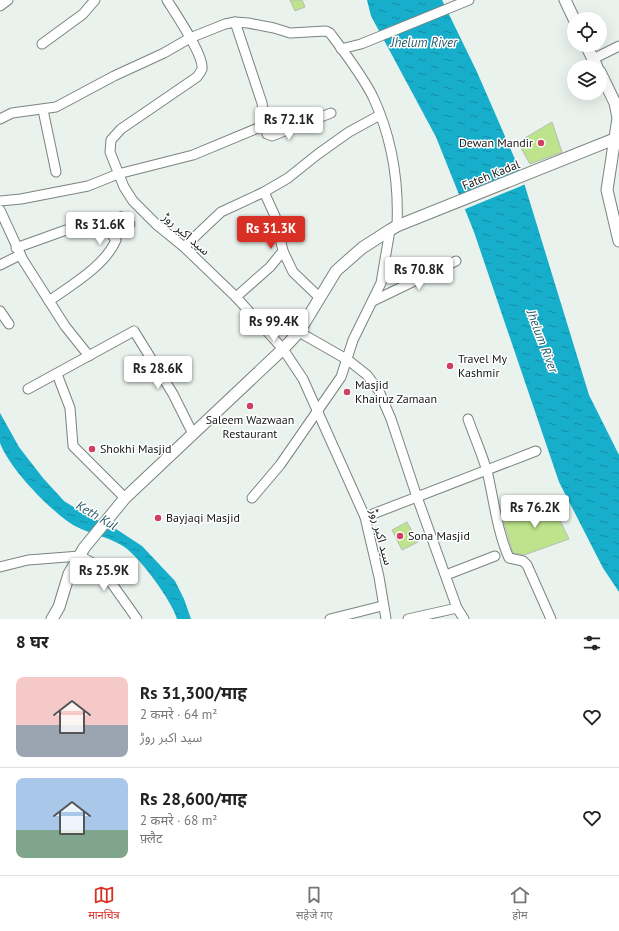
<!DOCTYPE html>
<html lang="hi">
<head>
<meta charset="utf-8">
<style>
	:root { --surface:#fff; --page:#f2f2f2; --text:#222; --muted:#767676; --line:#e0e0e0; --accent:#d93025 }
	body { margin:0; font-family:"PT Sans","Noto Sans Arabic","Noto Sans Devanagari",sans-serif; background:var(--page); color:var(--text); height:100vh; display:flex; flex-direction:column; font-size:15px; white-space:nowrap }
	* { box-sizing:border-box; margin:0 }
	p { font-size:13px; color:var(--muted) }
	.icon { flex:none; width:22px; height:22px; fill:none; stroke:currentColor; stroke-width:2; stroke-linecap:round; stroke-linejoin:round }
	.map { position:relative; height:619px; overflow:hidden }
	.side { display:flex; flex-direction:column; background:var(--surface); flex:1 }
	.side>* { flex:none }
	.fabs { position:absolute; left:567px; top:12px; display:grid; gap:8px }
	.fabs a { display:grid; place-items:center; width:40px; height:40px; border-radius:50%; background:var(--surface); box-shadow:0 4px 16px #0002; font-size:20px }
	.price { position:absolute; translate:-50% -34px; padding:0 9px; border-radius:4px; background:#fff; color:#222; font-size:13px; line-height:26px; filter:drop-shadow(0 1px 2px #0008) }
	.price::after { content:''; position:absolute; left:50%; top:24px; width:12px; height:9px; margin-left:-6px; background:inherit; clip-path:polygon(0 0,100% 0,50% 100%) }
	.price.active { background:var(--accent); color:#fff }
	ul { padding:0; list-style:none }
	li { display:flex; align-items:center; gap:12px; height:100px; padding:0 16px }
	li+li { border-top:1px solid var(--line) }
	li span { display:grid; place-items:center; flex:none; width:112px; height:80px; border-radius:8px; color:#555 }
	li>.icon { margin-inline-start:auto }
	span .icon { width:48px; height:48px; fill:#fffc; stroke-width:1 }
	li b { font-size:17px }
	h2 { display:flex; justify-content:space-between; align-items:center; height:48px; padding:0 16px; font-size:17px }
	.dock { display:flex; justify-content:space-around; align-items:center; height:56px; border-top:1px solid var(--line); background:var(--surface); font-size:11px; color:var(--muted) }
	.dock a { display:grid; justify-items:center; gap:2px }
	.dock .active { color:var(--accent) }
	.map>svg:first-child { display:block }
	.water { fill:url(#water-ripples) }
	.pier { fill:#e9f2ec }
	.building { fill:#bde38c; stroke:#b9bdb5 }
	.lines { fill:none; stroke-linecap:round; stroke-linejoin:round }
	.minor-casing { stroke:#7b847e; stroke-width:11 }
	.tertiary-casing { stroke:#7b847e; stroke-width:13 }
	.minor { stroke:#fff; stroke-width:9 }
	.tertiary { stroke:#fff; stroke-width:11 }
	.poi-dot { fill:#cf4063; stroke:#fff; stroke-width:1.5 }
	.labels { text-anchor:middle; stroke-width:3; stroke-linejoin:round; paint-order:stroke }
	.poi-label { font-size:12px; fill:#151816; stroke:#fff; text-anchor:start }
	.street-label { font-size:12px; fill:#151816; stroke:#fff }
	.water-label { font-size:13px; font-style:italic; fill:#285e6a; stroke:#fff }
</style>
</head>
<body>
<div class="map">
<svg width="619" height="619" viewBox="0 0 619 619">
	<defs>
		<pattern id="water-ripples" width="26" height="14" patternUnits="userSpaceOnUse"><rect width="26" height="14" fill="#16aecb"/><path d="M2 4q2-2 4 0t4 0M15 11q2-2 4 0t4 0" fill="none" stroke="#138da4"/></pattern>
	</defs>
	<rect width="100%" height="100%" fill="#e9f2ec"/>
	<g class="water">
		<polygon points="367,0 442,0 477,72 521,173 589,395 619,455 619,592 603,568 559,482 474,232 436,137 371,16"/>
		<path d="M 0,413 L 19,447 L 43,478 L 64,501 L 88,516 L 113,527 L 142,546 L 175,581 L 184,599 L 191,619 L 177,619 C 172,601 139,556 123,546 C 109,537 90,534 75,526 C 52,513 9,468 0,443 C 0,435 0,422 0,413 Z"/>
	</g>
	<polygon class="pier" points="522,170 526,184 463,210 457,196"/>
	<g class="building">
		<polygon points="290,0 302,0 305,7 295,11"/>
		<polygon points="552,122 562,152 530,164 521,148 525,138"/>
		<polygon points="550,500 569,539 524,555 513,553 503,519"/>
		<polygon points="407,522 418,542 402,550 392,530"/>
	</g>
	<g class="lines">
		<g class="minor-casing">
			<g id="minor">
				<path d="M 167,0 C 175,13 204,55 202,69 C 201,72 199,74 197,77 L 121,129 L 111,140 L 110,152 L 124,187 L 133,201 L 157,225 L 184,247 L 236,297 L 283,349 L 303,379 L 365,517 L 379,577 L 386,619"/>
				<polyline points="0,6 8,0"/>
				<polyline points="235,22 262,103 267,134 272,136 331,113"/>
				<polyline points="42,44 83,14 95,0"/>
				<polyline points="341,49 361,44 469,0"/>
				<polyline points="593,59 619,46"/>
				<polyline points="43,110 56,172"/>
				<path d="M 0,119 L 12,113 L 56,107 L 114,76 L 164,53 L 190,38 L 225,24 L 235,22 L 248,23 L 274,28 L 290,33 L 326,31 L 330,33 C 345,53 362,75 373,97 C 392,138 399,181 397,226"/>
				<polyline points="0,201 21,199 88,186 118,174 193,155 265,125"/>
				<polyline points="0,210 23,260 65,326 89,356"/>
				<polyline points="184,247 221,212 264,192 288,178 318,154 349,132 380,115"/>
				<polyline points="16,248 66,230"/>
				<polyline points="283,251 293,272 319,297"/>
				<polyline points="0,265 20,255"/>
				<polyline points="236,297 270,267 283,251 275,216 264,192"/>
				<path d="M 49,301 C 70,286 105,266 116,240 L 109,231 L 109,226 L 121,217 L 130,224"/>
				<polyline points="373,301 456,261"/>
				<polyline points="0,311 9,324"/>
				<polyline points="299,332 348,360 367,375 379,391 391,419 417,497 457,608 464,619"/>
				<polyline points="57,374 70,408 73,446 125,498"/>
				<polyline points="28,389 134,331 173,394 193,434"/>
				<path d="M 468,419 C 474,436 482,454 487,471 C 494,500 497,531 509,558 L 523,561 L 527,565 L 551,619"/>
				<polyline points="252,498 280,465 341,377 353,340 381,283 390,230"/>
				<polyline points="365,517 536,451"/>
				<polyline points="0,567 28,560 80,556 96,565 105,574 137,619"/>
				<polyline points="446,575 495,556"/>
				<polyline points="330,619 382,606"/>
				<polyline points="408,619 457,608"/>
			</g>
		</g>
		<g class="tertiary-casing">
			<g id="tertiary">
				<polyline points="565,0 574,19"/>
				<polyline points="586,45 597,67"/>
				<polyline points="600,72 615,103 618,118 607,190 619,241"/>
				<polyline points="52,619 59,607 69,574 84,548 125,498 283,349 299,332 336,271 362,248 390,230 397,226 619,137"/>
			</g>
		</g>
		<use href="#minor" class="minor"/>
		<use href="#tertiary" class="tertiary"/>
	</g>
	<g class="poi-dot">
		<circle cx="541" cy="143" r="4"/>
		<circle cx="450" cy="366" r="4"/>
		<circle cx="347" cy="392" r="4"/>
		<circle cx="250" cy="406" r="4"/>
		<circle cx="92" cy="449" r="4"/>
		<circle cx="158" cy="518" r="4"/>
		<circle cx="400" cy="536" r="4"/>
	</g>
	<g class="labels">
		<g class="poi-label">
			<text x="533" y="147" text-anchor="end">Dewan Mandir</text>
			<text x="458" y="363">Travel My<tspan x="458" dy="14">Kashmir</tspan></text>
			<text x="355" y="389">Masjid<tspan x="355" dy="14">Khairuz Zamaan</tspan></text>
			<text x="250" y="424" text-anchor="middle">Saleem Wazwaan<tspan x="250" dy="14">Restaurant</tspan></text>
			<text x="100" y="453">Shokhi Masjid</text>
			<text x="166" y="522">Bayjaqi Masjid</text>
			<text x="408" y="540">Sona Masjid</text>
		</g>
		<g class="street-label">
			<text transform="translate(491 175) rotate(-22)" y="4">Fateh Kadal</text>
			<text transform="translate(186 234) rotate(41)" y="4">سید اکبر روڑ</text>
			<text transform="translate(381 537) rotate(75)" y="4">سید اکبر روڑ</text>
		</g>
		<g class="water-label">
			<text x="424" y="47">Jhelum River</text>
			<text transform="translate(543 341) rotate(69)" y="5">Jhelum River</text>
			<text transform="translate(97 515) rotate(30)" y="5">Keth Kul</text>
		</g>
	</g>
</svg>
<div class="fabs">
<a><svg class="icon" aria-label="locate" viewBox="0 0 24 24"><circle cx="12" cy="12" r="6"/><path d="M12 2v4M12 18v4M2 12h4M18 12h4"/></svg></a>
<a><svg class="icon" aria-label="layers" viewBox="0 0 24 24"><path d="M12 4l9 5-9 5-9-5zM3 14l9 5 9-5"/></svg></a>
</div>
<b class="price" style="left:289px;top:141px">Rs 72.1K</b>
<b class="price" style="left:100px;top:246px">Rs 31.6K</b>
<b class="price active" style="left:271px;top:250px">Rs 31.3K</b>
<b class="price" style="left:419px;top:291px">Rs 70.8K</b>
<b class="price" style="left:274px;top:343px">Rs 99.4K</b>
<b class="price" style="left:158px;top:390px">Rs 28.6K</b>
<b class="price" style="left:535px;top:529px">Rs 76.2K</b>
<b class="price" style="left:104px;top:592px">Rs 25.9K</b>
</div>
<section class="side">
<h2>8 घर<svg class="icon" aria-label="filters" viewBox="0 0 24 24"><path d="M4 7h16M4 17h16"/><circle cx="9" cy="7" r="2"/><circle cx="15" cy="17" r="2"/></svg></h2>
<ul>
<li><span style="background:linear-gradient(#f6c9c9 60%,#9aa5b1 0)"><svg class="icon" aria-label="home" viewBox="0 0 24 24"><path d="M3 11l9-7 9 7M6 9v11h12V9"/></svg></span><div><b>Rs 31,300/माह</b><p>2 कमरे · 64 m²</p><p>سید اکبر روڑ</p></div><svg class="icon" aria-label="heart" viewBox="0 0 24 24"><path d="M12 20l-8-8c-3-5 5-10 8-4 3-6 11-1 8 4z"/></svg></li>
<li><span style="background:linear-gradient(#a9c7e8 65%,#7fa58c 0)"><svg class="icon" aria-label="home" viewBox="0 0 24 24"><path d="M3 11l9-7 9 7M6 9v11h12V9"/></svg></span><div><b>Rs 28,600/माह</b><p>2 कमरे · 68 m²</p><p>फ़्लैट</p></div><svg class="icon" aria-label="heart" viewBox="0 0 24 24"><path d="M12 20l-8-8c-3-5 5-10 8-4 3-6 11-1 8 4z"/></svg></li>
</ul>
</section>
<nav class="dock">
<a class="active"><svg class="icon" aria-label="map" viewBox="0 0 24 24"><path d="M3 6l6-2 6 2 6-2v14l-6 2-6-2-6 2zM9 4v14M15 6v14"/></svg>मानचित्र</a>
<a><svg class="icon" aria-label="saved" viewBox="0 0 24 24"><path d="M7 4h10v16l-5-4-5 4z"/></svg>सहेजे गए</a>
<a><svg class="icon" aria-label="home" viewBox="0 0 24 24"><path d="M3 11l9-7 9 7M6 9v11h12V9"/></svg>होम</a>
</nav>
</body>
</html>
